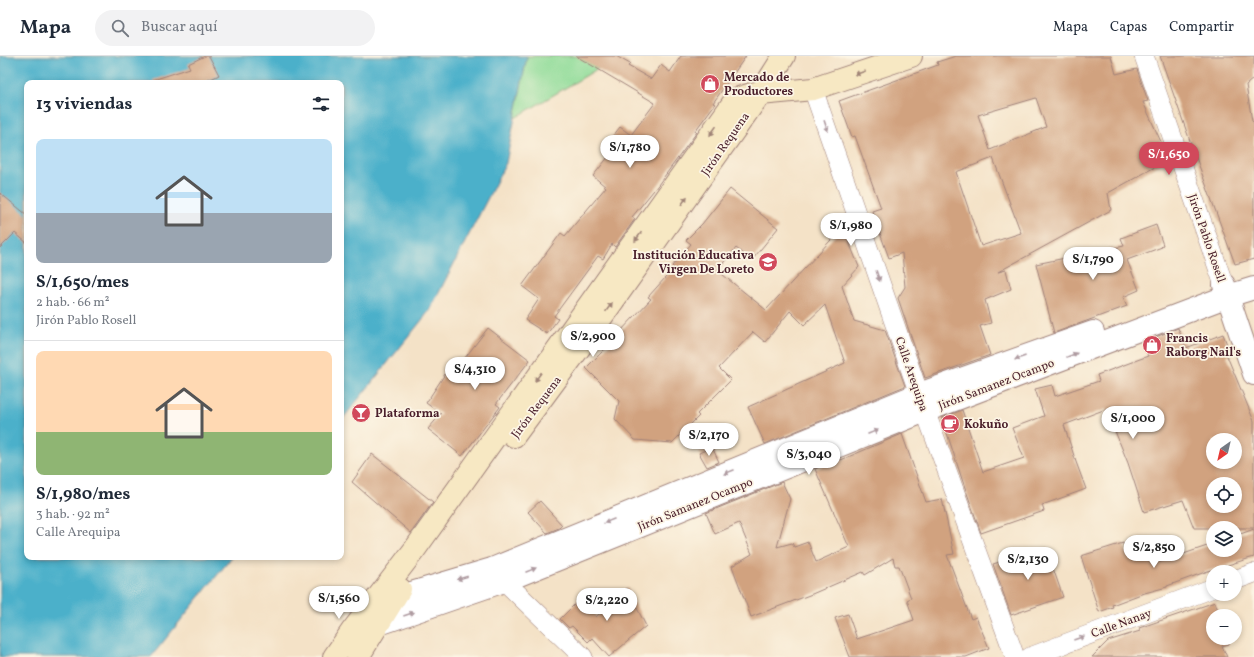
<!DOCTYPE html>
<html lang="es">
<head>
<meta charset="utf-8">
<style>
	:root { --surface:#fff; --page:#f2f2f3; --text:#1f2937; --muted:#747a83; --line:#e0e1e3; --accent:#d1495b }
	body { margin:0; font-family:Vollkorn,serif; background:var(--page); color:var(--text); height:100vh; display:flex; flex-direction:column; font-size:15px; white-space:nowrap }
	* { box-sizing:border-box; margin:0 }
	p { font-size:13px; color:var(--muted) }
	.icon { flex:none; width:22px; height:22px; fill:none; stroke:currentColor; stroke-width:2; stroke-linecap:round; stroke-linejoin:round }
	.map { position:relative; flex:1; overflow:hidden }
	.drawer { position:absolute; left:24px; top:24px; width:320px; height:480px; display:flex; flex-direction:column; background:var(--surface); border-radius:8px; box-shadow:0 2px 6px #0003 }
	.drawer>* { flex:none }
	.needle { width:26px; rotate:214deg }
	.tools { position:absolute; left:1206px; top:377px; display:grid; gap:8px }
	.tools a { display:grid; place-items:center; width:36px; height:36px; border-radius:50%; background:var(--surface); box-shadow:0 2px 6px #0003; font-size:20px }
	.price { position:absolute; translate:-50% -34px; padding:0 9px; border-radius:14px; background:#fff; color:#222; font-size:13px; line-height:26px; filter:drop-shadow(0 1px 2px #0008) }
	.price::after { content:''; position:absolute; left:50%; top:24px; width:12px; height:9px; margin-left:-6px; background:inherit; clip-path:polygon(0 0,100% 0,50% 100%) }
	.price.selected { background:var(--accent); color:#fff }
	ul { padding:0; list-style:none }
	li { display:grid; align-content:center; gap:8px; height:212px; padding:0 12px }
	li+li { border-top:1px solid var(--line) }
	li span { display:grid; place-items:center; height:124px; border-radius:8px; color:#555 }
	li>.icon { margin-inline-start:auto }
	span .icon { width:72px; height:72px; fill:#fffc; stroke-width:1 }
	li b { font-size:17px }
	h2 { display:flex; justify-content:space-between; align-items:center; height:48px; padding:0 12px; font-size:17px }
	header { display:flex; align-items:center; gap:24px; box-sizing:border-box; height:56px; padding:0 20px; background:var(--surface); border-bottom:1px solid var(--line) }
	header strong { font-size:19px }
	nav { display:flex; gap:22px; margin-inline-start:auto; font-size:14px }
	.search { width:280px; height:36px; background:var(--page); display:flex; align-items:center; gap:10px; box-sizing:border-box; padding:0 14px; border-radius:22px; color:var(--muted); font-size:15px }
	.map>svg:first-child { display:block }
	.green { fill:#90dc99; stroke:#6d7e62 }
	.water { fill:#4bb0ca; stroke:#4a687a }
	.building { fill:#d1a27f; fill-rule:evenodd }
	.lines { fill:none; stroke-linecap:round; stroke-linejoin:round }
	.minor-casing { stroke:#9f8079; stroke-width:20 }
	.tertiary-casing { stroke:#9f8079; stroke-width:24 }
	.secondary-casing { stroke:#9f8079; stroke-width:24 }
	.minor { stroke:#fff; stroke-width:19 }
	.tertiary { stroke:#fff; stroke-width:22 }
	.secondary { stroke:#f7e8c3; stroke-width:22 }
	.oneway { fill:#a08477 }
	.oneway2 { fill:#ae9aa0 }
	.labels { text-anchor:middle; stroke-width:3.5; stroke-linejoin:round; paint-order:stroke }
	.poi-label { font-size:12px; font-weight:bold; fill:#4a1f2b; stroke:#fcf5e5; text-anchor:start }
	.street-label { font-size:12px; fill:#4a1f2b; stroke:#fcf5e5 }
</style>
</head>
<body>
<header>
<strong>Mapa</strong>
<div class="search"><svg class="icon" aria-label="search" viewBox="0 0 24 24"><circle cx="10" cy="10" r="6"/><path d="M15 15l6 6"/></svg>Buscar aquí</div>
<nav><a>Mapa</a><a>Capas</a><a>Compartir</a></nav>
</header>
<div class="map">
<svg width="1254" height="601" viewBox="0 0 1254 601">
	<rect width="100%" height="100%" fill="#fcf5e5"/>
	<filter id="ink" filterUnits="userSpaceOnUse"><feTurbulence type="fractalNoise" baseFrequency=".025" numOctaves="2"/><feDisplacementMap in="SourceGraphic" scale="8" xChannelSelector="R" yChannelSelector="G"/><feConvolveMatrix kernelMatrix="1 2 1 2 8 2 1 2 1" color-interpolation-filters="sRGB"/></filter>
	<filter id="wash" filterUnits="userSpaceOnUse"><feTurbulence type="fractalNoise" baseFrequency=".012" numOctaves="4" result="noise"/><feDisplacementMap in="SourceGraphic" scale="16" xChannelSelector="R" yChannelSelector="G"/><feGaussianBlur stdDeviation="0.9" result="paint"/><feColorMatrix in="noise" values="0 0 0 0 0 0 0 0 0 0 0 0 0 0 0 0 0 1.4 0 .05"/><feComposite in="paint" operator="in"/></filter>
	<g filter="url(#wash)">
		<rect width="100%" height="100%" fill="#f4e2c7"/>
		<polygon class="green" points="527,0 619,0 515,62"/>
		<polygon class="water" points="0,0 527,0 506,107 430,254 341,365 341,27 27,27 27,501 232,501 151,601 0,601"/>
		<g id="blocks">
			<g class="building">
				<polygon points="205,0 209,0 219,19 203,27 154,27 153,24 190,12 188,8"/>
				<polygon points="576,0 616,0 630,8 628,10 651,23 661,9 670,16 681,0 746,0 713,47 715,48 695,75 697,76 658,129 632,161 635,163 615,191 612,188 603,203 598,200 554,260 558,263 547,278 525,264 539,243 522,230 561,177 565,180 606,131 593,120 613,95 606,89 620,71 631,79 655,47"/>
				<path d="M 956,0 L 1111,0 L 1116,18 L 1137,13 L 1148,45 L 1143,46 L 1166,97 L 1166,105 L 1108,137 L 1111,154 L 998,216 L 1006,214 L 1011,233 L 985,244 L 991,267 L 980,270 L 990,299 L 925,322 L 898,242 L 905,231 L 902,197 L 889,202 L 872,155 L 881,152 L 855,80 L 852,81 L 839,45 L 938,9 L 937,6 ZM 1036,42 L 1046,71 L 990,94 L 978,59 ZM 993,102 L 1021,177 L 981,190 L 956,116 Z"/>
				<polygon points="1160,0 1254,0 1254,22 1246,29 1252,65 1254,67 1254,203 1235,208 1190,85"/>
				<polygon points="730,133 778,172 752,204 736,192 717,214 766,254 843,171 859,211 842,230 854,265 885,274 905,330 765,388 748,351 845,307 825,249 804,269 790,255 765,286 753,276 719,312 731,324 697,358 699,360 672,387 635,384 615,363 619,345 586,312 620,278 619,277 651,243 648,241 674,212 672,210 691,188 686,184 702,168"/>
				<polygon points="0,137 27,159 27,187 15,177 0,192"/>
				<polygon points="1156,169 1163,189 1161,190 1162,191 1127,204 1139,234 1123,241 1127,250 1054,277 1036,208 1124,190 1121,182"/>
				<polygon points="488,272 530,304 496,348 500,351 462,400 428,373 441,358 426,347 449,312 454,316"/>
				<path d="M 1178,272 L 1186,292 L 1223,278 L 1231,299 L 1227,300 L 1254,365 L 1254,472 L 1194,472 L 1183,444 L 1144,456 L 1128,407 L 1106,353 L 1064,369 L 1076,406 L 1086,433 L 1042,449 L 1044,455 L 981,477 L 962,423 L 942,362 L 962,354 L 983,416 L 1024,402 L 1012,372 L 1044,360 L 1035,333 L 1052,329 L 1055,340 L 1099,325 L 1097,319 L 1148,300 L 1143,286 ZM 1213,384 L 1235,384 L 1235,406 L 1213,406 ZM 1213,428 L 1235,428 L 1235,450 L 1213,450 Z"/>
				<polygon points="902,378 926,446 942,443 954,498 947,499 971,563 976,561 989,592 966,601 850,601 835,562 848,558 857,583 914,564 907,544 911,542 899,510 895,510 893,502 865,519 863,516 812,538 751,561 732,510 752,498 739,467 715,478 706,457 782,426 790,443 777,491 792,487 794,491 808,486 816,506 849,491 815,413 841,403 841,404"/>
				<polygon points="712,391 719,406 707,411 699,397"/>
				<polygon points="372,398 433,446 411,477 352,426"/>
				<polygon points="540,445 562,469 559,472 547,477 528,456"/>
				<polygon points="1254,473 1254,501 1208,515 1167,530 1167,531 1141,538 1112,549 1113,551 1099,556 1081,500 1123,487 1127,498 1155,490 1160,506 1213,488 1213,494 1235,494 1235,480"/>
				<polygon points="1046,492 1063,541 1011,559 993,508"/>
				<polygon points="627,532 646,570 609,601 592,582 588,586 572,570 569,572 560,563 584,539 596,561"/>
				<polygon points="1215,546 1220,560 1213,560 1213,582 1227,582 1229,588 1222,590 1227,601 1092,601 1108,585 1140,575 1139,572"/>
			</g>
		</g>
	</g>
	<g filter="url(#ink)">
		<use href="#blocks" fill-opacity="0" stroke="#9f8079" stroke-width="1"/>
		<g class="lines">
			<g class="minor-casing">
				<g id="minor">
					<polyline points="1144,0 1224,229"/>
					<polyline points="813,33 919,338 1015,601"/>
					<polyline points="495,516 583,601"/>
					<polyline points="1235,524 1254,517"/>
					<polyline points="1030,601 1213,532"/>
				</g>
			</g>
			<g class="tertiary-casing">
				<g id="tertiary">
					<polyline points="1224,229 1254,318"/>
					<polyline points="381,546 492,513 919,338 1093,276"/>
					<polyline points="365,568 379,568 504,525 925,355 1228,240 1254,232"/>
				</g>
			</g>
			<g class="secondary-casing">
				<g id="secondary">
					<polyline points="514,380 591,276 760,38 784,0"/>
					<polyline points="334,601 352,575 415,493 736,43 755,37 760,38 813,33 911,0"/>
					<polyline points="358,601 400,533"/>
				</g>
			</g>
			<use href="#minor" class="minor"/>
			<use href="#tertiary" class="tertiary"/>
			<use href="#secondary" class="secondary"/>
		</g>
		<defs><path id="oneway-solid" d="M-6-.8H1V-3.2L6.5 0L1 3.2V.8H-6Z"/></defs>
		<g class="oneway">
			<use href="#oneway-solid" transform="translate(860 17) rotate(161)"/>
			<use href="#oneway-solid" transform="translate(713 75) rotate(125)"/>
			<use href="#oneway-solid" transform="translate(684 145) rotate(-55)"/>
			<use href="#oneway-solid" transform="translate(638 181) rotate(125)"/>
			<use href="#oneway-solid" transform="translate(609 251) rotate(-55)"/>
			<use href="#oneway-solid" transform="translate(538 321) rotate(126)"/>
		</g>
		<g class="oneway2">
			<use href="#oneway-solid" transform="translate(826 70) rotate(71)"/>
			<use href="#oneway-solid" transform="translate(878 220) rotate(71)"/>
			<use href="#oneway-solid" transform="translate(1072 299) rotate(-21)"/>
			<use href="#oneway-solid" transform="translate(1020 302) rotate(160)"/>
			<use href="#oneway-solid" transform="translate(873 376) rotate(-22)"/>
			<use href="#oneway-solid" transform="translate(729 416) rotate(158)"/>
			<use href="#oneway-solid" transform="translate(609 465) rotate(158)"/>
			<use href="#oneway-solid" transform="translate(531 514) rotate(-22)"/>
			<use href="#oneway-solid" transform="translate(462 522) rotate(164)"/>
			<use href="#oneway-solid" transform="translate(409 558) rotate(-19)"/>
			<use href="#oneway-solid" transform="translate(1079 582) rotate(-20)"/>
		</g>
	</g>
	<defs>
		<g id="shop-disc" transform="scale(1)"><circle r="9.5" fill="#d1495b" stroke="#fcf5e5"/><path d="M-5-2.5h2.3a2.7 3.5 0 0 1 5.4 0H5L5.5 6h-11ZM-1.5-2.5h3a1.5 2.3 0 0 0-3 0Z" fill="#fff"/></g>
		<g id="school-disc" transform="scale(1)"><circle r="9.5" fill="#d1495b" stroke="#fcf5e5"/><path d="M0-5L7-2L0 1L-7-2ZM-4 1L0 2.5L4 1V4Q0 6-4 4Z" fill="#fff"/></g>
		<g id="bar-disc" transform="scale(1)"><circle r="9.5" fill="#d1495b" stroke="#fcf5e5"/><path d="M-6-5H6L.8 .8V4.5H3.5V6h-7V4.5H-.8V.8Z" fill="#fff"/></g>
		<g id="cafe-disc" transform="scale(1)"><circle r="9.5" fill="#d1495b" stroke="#fcf5e5"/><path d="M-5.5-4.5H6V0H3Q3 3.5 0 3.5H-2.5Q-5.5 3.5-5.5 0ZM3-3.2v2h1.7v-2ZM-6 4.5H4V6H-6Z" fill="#fff"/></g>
	</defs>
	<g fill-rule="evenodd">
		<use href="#shop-disc" x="710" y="28"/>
		<use href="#school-disc" x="768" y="206"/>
		<use href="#shop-disc" x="1152" y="289"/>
		<use href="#bar-disc" x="361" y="357"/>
		<use href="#cafe-disc" x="950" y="368"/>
	</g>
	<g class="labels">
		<g class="poi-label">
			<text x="724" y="25">Mercado de<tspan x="724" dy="14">Productores</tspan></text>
			<text x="754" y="203" text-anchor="end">Institución Educativa<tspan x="754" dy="14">Virgen De Loreto</tspan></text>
			<text x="1166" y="286">Francis<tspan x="1166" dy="14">Raborg Nail's</tspan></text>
			<text x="375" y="361">Plataforma</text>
			<text x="964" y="372">Kokuño</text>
		</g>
		<g class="street-label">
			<text transform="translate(725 88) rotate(-55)" y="4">Jirón Requena</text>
			<text transform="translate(1207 182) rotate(71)" y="4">Jirón Pablo Rosell</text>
			<text transform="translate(912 318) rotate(71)" y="4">Calle Arequipa</text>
			<text transform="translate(996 328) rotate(-21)" y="4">Jirón Samanez Ocampo</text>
			<text transform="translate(536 351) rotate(-53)" y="4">Jirón Requena</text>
			<text transform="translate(695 448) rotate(-22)" y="4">Jirón Samanez Ocampo</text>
			<text transform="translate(1121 567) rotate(-20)" y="4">Calle Nanay</text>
		</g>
	</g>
</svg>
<div class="tools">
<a><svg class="needle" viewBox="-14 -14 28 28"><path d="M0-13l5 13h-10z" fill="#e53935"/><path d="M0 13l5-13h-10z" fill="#747a83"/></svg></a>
<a><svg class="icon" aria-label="locate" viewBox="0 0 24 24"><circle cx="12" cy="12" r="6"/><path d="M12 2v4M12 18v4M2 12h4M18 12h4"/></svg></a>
<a><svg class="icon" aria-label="layers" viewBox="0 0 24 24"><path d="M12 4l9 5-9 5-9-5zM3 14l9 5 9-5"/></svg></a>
<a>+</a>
<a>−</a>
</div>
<b class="price" style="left:630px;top:113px">S/1,780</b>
<b class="price selected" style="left:1169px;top:120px">S/1,650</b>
<b class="price" style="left:851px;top:191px">S/1,980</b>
<b class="price" style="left:1093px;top:225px">S/1,790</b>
<b class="price" style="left:593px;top:302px">S/2,900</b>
<b class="price" style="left:475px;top:335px">S/4,310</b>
<b class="price" style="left:1133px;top:384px">S/1,000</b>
<b class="price" style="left:709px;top:401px">S/2,170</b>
<b class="price" style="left:809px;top:420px">S/3,040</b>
<b class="price" style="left:1154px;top:513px">S/2,850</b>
<b class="price" style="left:1028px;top:525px">S/2,130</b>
<b class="price" style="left:339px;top:564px">S/1,560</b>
<b class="price" style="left:607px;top:566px">S/2,220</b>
<section class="drawer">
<h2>13 viviendas<svg class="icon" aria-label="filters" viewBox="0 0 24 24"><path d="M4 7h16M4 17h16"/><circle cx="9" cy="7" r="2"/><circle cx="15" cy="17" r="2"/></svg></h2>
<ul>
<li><span style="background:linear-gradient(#bfe0f5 60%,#9aa5b1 0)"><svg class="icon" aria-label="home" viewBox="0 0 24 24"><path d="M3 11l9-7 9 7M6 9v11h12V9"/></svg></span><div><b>S/1,650/mes</b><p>2 hab. · 66 m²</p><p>Jirón Pablo Rosell</p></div></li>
<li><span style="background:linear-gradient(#ffd9b3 65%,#8fb573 0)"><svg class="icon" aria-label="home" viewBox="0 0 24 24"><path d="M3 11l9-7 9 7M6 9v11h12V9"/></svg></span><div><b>S/1,980/mes</b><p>3 hab. · 92 m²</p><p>Calle Arequipa</p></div></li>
</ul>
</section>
</div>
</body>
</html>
